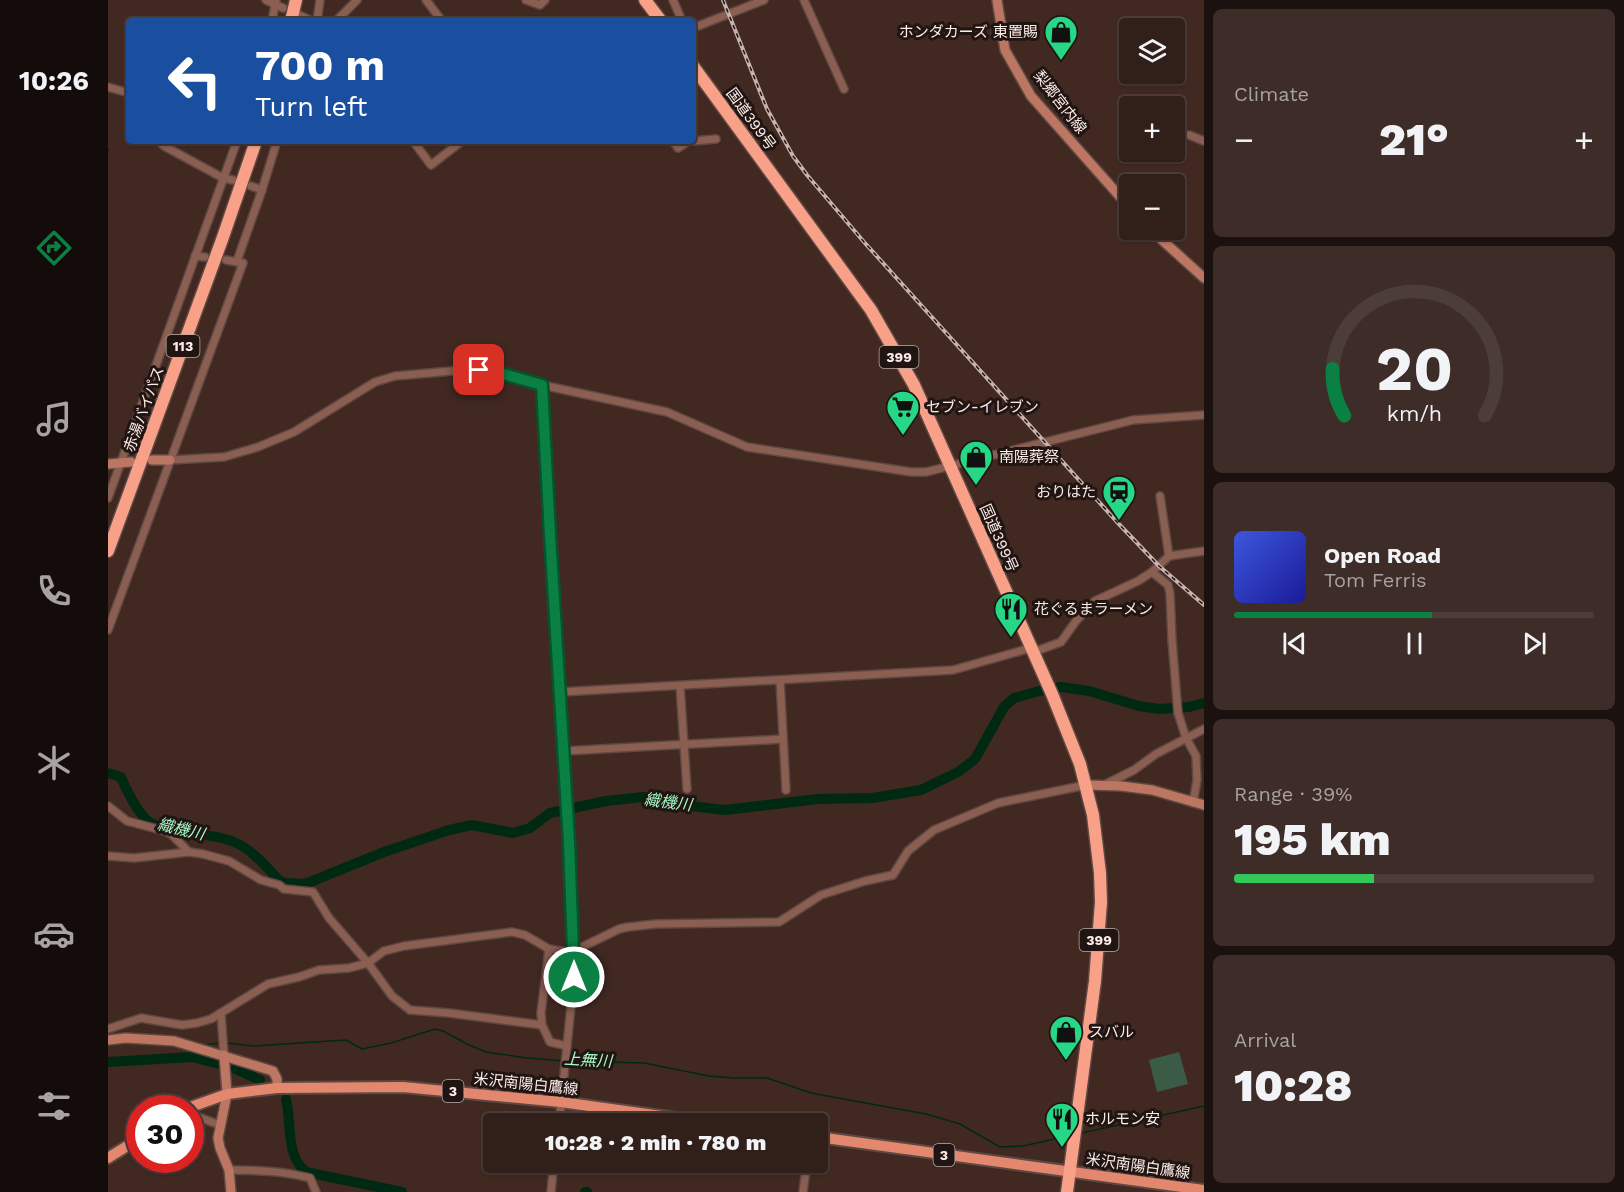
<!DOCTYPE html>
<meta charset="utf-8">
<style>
:root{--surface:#311f1a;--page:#3d2c27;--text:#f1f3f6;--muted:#a8a2a2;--line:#4c3d39;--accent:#0b8043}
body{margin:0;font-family:"Work Sans","Noto Sans JP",sans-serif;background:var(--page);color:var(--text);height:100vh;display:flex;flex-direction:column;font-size:22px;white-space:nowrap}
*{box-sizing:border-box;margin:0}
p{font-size:20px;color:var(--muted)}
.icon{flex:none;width:33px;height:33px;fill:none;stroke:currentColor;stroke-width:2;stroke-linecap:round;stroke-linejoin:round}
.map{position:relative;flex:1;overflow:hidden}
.side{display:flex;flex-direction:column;gap:9px;padding:9px;background:#1b110e;width:420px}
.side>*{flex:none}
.top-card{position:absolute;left:18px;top:18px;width:570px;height:126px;border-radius:6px;box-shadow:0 2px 4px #0004,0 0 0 2px var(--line);background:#1a4fa0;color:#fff;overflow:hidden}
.buttons{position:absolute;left:1011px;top:18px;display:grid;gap:12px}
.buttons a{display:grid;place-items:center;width:66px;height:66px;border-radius:6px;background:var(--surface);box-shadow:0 2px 4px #0004,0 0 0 2px var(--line);font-size:30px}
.speed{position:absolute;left:18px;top:1095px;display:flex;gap:12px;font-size:30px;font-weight:700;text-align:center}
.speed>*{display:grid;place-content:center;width:78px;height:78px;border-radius:50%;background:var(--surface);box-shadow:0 2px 4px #0004,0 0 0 2px var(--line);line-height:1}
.speed .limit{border:9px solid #d22;background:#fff;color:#111}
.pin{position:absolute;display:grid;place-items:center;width:51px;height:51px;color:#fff;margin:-26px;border-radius:12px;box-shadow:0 3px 9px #0006}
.me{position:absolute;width:66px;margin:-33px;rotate:0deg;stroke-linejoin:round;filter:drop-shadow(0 0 4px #0008)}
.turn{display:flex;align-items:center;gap:21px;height:126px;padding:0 30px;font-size:27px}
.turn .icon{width:78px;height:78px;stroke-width:2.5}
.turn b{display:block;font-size:42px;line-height:51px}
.big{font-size:45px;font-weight:800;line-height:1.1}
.side .tile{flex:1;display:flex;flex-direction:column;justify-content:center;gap:9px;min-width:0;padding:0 21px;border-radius:9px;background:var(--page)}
.side .dial{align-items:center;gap:0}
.dial svg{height:156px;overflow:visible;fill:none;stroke:var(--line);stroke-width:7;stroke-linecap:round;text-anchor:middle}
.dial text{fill:var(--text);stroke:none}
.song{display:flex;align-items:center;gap:18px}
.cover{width:72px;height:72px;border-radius:9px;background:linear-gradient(135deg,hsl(230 70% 55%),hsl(240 70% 35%))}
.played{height:6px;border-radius:3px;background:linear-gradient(90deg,var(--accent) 55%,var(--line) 55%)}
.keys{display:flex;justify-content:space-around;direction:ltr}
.heat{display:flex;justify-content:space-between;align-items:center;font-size:33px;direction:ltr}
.charge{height:9px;border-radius:4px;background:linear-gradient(90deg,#34c759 39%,var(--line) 0)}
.trip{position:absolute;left:375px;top:1113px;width:345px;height:60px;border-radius:6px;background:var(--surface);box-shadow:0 2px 4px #0004,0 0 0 2px var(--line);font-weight:800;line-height:60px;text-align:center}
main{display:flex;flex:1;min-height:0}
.menu{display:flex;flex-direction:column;width:108px;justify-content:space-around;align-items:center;background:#140c0a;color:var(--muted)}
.menu .icon{width:42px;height:42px}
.menu .selected{color:var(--accent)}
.menu b{font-size:27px;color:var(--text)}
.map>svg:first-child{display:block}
.green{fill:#3a5b46}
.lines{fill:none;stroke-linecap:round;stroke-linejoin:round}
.stream{stroke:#002913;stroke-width:1.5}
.river{stroke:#002913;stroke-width:10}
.street-casing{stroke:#5f4842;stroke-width:10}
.secondary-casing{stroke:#5f4842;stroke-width:12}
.primary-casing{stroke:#5f4842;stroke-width:14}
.highway-casing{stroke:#5f4842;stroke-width:15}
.street{stroke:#8a5e51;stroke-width:7}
.secondary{stroke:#bc7662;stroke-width:9}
.primary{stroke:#e3886f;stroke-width:10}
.highway{stroke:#f8a088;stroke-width:12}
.rail-casing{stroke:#c6b3ae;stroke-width:4}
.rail{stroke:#201512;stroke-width:1.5;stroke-dasharray:4.5;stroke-linecap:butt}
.route-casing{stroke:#07532c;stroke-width:15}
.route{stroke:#0b8043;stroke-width:10}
.labels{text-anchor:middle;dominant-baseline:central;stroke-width:6;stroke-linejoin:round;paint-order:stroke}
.shield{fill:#201512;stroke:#baaba7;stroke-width:1.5}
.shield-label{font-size:14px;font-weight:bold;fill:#fcebe7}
.poi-label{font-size:15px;fill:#fcebe7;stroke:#201512;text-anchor:start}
.street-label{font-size:15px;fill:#fcebe7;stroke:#201512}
.water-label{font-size:16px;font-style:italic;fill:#a5f9c5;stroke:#201512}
</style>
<main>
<nav class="menu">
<b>10:26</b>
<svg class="icon selected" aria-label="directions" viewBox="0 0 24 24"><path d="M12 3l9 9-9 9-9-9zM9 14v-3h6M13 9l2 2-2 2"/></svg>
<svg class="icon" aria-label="music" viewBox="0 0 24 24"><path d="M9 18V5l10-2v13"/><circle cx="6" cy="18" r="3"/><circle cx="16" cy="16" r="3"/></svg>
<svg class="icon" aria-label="phone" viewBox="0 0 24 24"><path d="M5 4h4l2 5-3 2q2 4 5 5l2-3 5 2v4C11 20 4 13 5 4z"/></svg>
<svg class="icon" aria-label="climate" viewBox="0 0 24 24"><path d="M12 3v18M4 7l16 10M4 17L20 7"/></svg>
<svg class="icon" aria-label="car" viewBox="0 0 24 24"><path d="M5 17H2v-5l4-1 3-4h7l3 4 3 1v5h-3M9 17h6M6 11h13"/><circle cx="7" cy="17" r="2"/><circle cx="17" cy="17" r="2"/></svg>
<svg class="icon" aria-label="filters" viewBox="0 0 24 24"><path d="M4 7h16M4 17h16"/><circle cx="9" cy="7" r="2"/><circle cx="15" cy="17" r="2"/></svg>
</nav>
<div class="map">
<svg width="1096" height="1192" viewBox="0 0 1096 1192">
<rect width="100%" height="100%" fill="#412922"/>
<path class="green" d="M1071,1052l9,32 -31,8 -8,-32z"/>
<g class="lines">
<g class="stream">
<path d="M0,150h1"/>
<path d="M119,1043l26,3 93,-6 16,9 29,-6 44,-14 8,2 26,14 17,7 41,6 37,3"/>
<path d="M98,1046l3,-2 13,-1"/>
<path d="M84,1057l6,-4"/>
<path d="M461,1061l75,2 65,13 25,2h33l44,15 115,21 34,10 40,23 23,-1 45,-10"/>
<path d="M974,1133l122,-27"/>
<path d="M285,1189v3"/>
</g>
<g class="river">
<path d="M0,773l13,4c6,14 15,34 27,44 17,13 63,11 86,21 19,8 31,24 46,39l6,2 19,1 79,-32 65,-22 23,-5 41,8 17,-5 20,-15 56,-12 37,-4 30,7 52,6 93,-11 54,-1 49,-8 37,-18 17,-13 29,-52 10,-9 25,-7 22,-4 28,4 50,15 20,3 30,-2 15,-4"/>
<path d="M0,1062l84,-5 39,10 29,13"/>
<path d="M178,1099c6,24 -1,56 20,73l96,20"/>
<path d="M477,1192h2"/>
</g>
<defs>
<g id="street">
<path d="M158,0l17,8"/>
<path d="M318,0l16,21"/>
<path d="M418,0l14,5 5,-5"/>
<path d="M565,0l9,21"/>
<path d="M696,0l40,89"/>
<path d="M191,15l13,6"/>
<path d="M164,21l4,-21"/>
<path d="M209,21l3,-21"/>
<path d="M228,21l21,-21"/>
<path d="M585,28l71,-28"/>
<path d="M0,87l21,6"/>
<path d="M1081,135l15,6"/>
<path d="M51,141l5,5 59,32 10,2"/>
<path d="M305,141l18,24 31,-24"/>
<path d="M565,141l5,7 11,-7"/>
<path d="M585,141l23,-2"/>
<path d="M143,186l11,4"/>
<path d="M87,256l10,1"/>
<path d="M129,261l25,-71 15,-49"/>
<path d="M434,385l33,568 -1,24 -15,147"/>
<path d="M62,460l54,-3 34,-10 36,-15 81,-50 20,-6 68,-6 36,3 43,12 125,27 80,35 164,25h15l207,-52 71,-5"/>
<path d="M1052,496l9,60"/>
<path d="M0,498l129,-357"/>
<path d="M1044,572l16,13 2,8 2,47 6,73 8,25 10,18 1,24 -4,23"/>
<path d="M0,630l135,-367 -17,-3"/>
<path d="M672,680l6,110"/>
<path d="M572,686l7,103"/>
<path d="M452,692l393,-22 78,-22 8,2 22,-8 15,-21 19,-20 43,-20 14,-9 17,-16 35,-5"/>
<path d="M456,751l219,-12"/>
<path d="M996,785l30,-15 22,-16 48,-25"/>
<path d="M0,806l19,15 38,10 7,4 17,17"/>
<path d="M0,856l26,2 55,-6 14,2 26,7 32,19 18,5 5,4 29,3 16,26 39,45 24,33 18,14 39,3 93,12"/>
<path d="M441,949l-8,64 1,12 8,17 17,4"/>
<path d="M113,1013l3,42"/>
<path d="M0,1029l33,-11 41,7 15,-2 14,-4 57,-35 31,-7 20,-7 30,-2 19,-5 16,-12 20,-5 108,-14 13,3 24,14 26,4 5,-5 39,-19 9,-2 28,-3 123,-2 42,-27 44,-14 28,-6 15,-24 26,-21 64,-27 88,-18"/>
<path d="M82,1114l30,11"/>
<path d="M121,1170c28,0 53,1 81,8l6,14"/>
<path d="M443,1192l3,-30"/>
<path d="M695,1192l4,-30"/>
</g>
<g id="secondary">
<path d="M889,0l8,50 26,46 99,112"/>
<path d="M1043,230l53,48"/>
<path d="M44,460h18"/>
<path d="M0,464l23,-2"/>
<path d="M978,785l35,1 31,4 52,15"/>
<path d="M0,1040l18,-2 48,3 99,30 4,8v9"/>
<path d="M116,1055l3,39 -9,44 2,10 9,22 2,22"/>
</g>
<g id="primary">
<path d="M80,1108l39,-14 50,-6 126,-1 158,15 158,22"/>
<path d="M710,1137l386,53"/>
<path d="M0,1158l32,-20"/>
</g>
<g id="highway">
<path d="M537,0l16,21"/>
<path d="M183,21l5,-21"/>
<path d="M585,66l178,244 43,75 138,309 28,70 13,51 7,58 1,29 -6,79 -28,211"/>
<path d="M0,551l115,-314 33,-96"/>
</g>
</defs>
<use href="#street" class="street-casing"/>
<use href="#secondary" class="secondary-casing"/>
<use href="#primary" class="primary-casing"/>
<use href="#highway" class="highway-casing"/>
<use href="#street" class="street"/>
<use href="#secondary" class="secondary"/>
<use href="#primary" class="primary"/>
<use href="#highway" class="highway"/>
<defs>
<path id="rail" d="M615,0l44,109 26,47 14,19 57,67 253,280 42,44 45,39"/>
</defs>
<use href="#rail" class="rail-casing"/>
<use href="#rail" class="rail"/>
</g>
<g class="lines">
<defs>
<path id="route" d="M371,370l28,5 35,10 8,150 19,307 5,135"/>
</defs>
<use href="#route" class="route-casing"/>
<use href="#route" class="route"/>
</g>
<defs>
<symbol id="shop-pin" viewBox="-11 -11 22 30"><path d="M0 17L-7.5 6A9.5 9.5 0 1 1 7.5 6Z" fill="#26d886" stroke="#201512"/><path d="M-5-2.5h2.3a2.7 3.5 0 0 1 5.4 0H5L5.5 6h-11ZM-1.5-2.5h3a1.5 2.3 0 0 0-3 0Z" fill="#111"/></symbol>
<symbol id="supermarket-pin" viewBox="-11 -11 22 30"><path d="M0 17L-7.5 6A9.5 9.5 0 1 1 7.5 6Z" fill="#26d886" stroke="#201512"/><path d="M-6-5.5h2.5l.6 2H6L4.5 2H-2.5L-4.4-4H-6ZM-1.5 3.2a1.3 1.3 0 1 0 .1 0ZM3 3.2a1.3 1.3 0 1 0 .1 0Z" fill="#111"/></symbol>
<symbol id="station-pin" viewBox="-11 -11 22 30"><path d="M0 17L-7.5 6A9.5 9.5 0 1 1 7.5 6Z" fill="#26d886" stroke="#201512"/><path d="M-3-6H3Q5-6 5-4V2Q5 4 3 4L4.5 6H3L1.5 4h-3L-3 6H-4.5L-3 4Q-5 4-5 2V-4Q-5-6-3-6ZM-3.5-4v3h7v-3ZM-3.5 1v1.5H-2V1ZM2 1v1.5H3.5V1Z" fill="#111"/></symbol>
<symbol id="restaurant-pin" viewBox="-11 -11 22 30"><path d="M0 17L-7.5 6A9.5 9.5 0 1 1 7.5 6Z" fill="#26d886" stroke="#201512"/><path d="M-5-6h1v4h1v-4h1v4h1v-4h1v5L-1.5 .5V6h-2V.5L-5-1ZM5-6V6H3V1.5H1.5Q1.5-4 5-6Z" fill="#111"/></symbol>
</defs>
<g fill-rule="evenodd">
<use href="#shop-pin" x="934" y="13" width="38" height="52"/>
<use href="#supermarket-pin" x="776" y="388" width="38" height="52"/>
<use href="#shop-pin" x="849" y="438" width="38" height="52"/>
<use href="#station-pin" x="992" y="473" width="38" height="52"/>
<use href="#restaurant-pin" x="884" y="590" width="38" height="52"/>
<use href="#shop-pin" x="939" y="1013" width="38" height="52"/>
<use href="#restaurant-pin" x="935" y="1100" width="38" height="52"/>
</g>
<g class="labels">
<g class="shield">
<rect x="58.5" y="335" width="33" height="22" rx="4.5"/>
<rect x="771.5" y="346" width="39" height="22" rx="4.5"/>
<rect x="971.5" y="929" width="39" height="22" rx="4.5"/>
<rect x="334.5" y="1080" width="21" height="22" rx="4.5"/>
<rect x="825.5" y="1144" width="21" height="22" rx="4.5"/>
</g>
<g class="shield-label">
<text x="75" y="346">113</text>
<text x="791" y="357">399</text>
<text x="991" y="940">399</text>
<text x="345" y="1091">3</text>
<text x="836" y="1155">3</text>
</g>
<g class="poi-label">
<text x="930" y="32" text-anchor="end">ホンダカーズ 東置賜</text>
<text x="818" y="407">セブン-イレブン</text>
<text x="891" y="457">南陽葬祭</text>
<text x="988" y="492" text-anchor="end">おりはた</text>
<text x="926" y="609">花ぐるまラーメン</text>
<text x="981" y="1032">スバル</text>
<text x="977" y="1119">ホルモン安</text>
</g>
<g class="street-label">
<text transform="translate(952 102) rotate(52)">梨郷宮内線</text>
<text transform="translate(643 119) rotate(54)">国道399号</text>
<text transform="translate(36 409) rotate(-70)">赤湯バイパス</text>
<text transform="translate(891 538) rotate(66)">国道399号</text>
<text transform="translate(418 1084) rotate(6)">米沢南陽白鷹線</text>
<text transform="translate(1030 1166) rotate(8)">米沢南陽白鷹線</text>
</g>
<g class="water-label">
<text transform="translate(560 802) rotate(7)">織機川</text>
<text transform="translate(73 829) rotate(13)">織機川</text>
<text transform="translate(480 1060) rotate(3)">上無川</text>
</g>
</g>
</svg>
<div class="buttons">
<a><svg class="icon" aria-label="layers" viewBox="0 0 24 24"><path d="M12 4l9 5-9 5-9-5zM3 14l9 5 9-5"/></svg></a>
<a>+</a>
<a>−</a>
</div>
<div class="speed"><div class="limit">30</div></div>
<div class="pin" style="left:371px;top:370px;background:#d93025"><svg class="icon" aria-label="arrive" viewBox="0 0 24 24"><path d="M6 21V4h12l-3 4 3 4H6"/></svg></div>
<svg class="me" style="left:466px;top:977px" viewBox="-20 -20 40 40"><circle r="17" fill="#0b8043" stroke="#fff" stroke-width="3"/><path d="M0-11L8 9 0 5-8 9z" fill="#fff"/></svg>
<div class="trip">10:28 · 2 min · 780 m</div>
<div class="top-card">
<div class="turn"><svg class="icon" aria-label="left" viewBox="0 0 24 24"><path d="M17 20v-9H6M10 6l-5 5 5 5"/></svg><div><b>700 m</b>Turn left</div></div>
</div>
</div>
<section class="side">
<div class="tile"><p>Climate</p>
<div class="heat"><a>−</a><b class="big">21°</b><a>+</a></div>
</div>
<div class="tile dial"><svg viewBox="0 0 100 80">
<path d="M14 69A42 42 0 1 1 86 69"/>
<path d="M14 69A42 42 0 0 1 8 45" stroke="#0b8043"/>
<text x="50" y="56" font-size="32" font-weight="700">20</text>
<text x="50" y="72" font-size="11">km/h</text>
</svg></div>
<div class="tile">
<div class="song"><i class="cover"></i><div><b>Open Road</b><p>Tom Ferris</p></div></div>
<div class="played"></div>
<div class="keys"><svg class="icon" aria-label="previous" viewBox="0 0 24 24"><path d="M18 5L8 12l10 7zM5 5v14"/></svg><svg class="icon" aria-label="pause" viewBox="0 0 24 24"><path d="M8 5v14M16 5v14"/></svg><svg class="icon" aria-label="next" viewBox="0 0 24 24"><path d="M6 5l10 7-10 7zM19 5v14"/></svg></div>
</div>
<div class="tile"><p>Range · 39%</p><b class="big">195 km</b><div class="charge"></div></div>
<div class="tile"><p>Arrival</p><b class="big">10:28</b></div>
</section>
</main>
